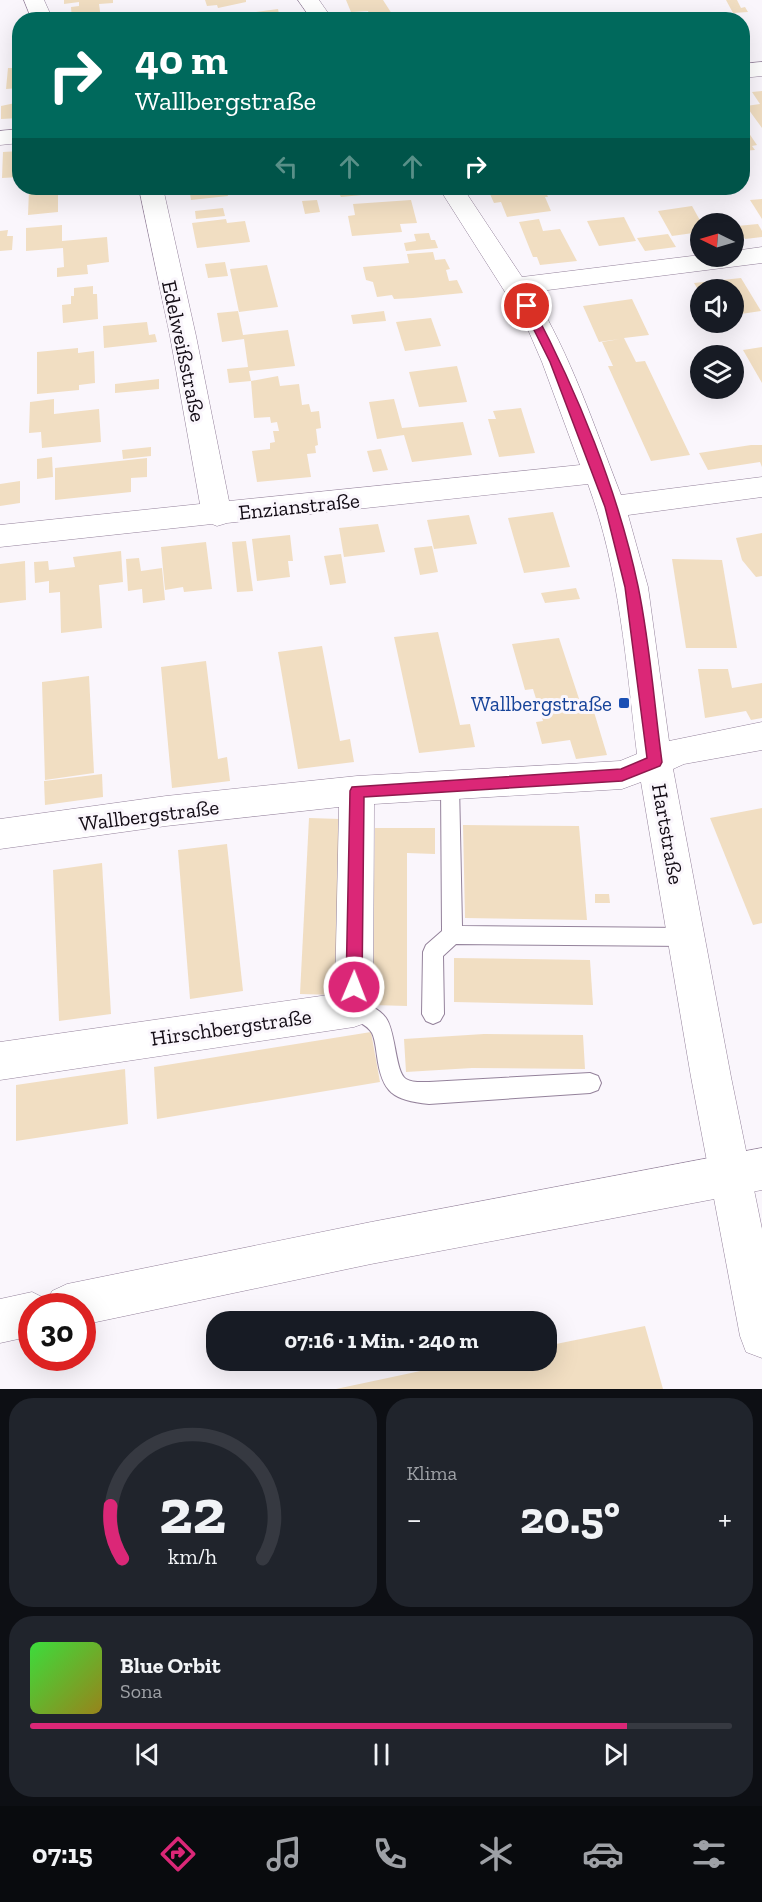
<!DOCTYPE html>
<html lang="de">
<meta charset="utf-8">
<style>
:root{--surface:#171b24;--page:#20242c;--text:#f1f3f6;--muted:#9ea1a6;--line:#363941;--accent:#db2777}
body{margin:0;font-family:"Zilla Slab",serif;background:var(--page);color:var(--text);height:100vh;display:flex;flex-direction:column;font-size:22px;white-space:nowrap}
*{box-sizing:border-box;margin:0}
p{font-size:20px;color:var(--muted)}
.icon{flex:none;width:33px;height:33px;fill:none;stroke:currentColor;stroke-width:2;stroke-linecap:round;stroke-linejoin:round}
.map{position:relative;height:1389px;overflow:hidden}
.details{display:flex;flex-direction:column;gap:9px;padding:9px;background:#0d0f14;flex:1}
.details>*{flex:none}
.guide{position:absolute;left:12px;top:12px;width:738px;height:183px;border-radius:24px;box-shadow:0 6px 24px #0002;background:#00695c;color:#fff;overflow:hidden}
.needle{width:39px;rotate:275deg}
.buttons{position:absolute;left:690px;top:213px;display:grid;gap:12px}
.buttons a{display:grid;place-items:center;width:54px;height:54px;border-radius:50%;background:var(--surface);box-shadow:0 6px 24px #0002;font-size:30px}
.speed{position:absolute;left:18px;top:1293px;display:flex;gap:12px;font-size:30px;font-weight:700;text-align:center}
.speed>*{display:grid;place-content:center;width:78px;height:78px;border-radius:50%;background:var(--surface);box-shadow:0 6px 24px #0002;line-height:1}
.speed .limit{border:9px solid #d22;background:#fff;color:#111}
.pin{position:absolute;display:grid;place-items:center;width:51px;height:51px;color:#fff;margin:-26px;border:3px solid #fff;border-radius:50%;box-shadow:0 2px 6px #0007}
.me{position:absolute;width:66px;margin:-33px;rotate:1deg;stroke-linejoin:round;filter:drop-shadow(0 0 4px #0008)}
.turn{display:flex;align-items:center;gap:21px;height:126px;padding:0 24px;font-size:27px}
.turn .icon{width:78px;height:78px;stroke-width:2.5}
.turn b{display:block;font-size:42px;line-height:51px}
.lanes{display:flex;align-items:center;height:57px;padding:0 24px;background:#0003;justify-content:center;gap:30px;direction:ltr}
.lanes .off{opacity:.35}
.big{font-size:45px;font-weight:700;line-height:1.1}
.details .card{flex:1;display:flex;flex-direction:column;justify-content:center;gap:9px;min-width:0;padding:0 21px;border-radius:24px;background:var(--page)}
.details .dial{align-items:center;gap:0}
.dial svg{height:156px;overflow:visible;fill:none;stroke:var(--line);stroke-width:7;stroke-linecap:round;text-anchor:middle}
.dial text{fill:var(--text);stroke:none}
.song{display:flex;align-items:center;gap:18px}
.cover{width:72px;height:72px;border-radius:9px;background:linear-gradient(135deg,hsl(120 70% 55%),hsl(50 70% 35%))}
.played{height:6px;border-radius:3px;background:linear-gradient(90deg,var(--accent) 85%,var(--line) 85%)}
.keys{display:flex;justify-content:space-around;direction:ltr}
.heat{display:flex;justify-content:space-between;align-items:center;font-size:33px;direction:ltr}
.details .tiles{flex:1;display:grid;gap:9px;grid-template-columns:1fr 1fr}
.card:last-child{grid-column:span 2}
.trip{position:absolute;left:206px;top:1311px;width:351px;height:60px;border-radius:24px;background:var(--surface);box-shadow:0 6px 24px #0002;font-weight:700;line-height:60px;text-align:center}
.menu{display:flex;height:96px;justify-content:space-around;align-items:center;background:#090b0e;color:var(--muted)}
.menu .icon{width:42px;height:42px}
.menu .selected{color:var(--accent)}
.menu b{font-size:27px;color:var(--text)}
.map>svg:first-child{display:block}
.building{fill:#f1dec2}
.lines{fill:none;stroke-linecap:round;stroke-linejoin:round}
.lane-casing{stroke:#94829b;stroke-width:2}
.street-casing{stroke:#94829b;stroke-width:1}
.secondary-casing{stroke:#94829b;stroke-width:1}
.lane{fill:#fff;fill-rule:evenodd}
.street{fill:#fff;fill-rule:evenodd}
.secondary{fill:#fff;fill-rule:evenodd}
.route{fill:#db2777;stroke:#8e194d;stroke-width:1.5}
.transit-dot{fill:#1a4fb4;stroke:#faf6fc;stroke-width:2}
.labels{text-anchor:middle;dominant-baseline:central;stroke-width:6;stroke-linejoin:round;paint-order:stroke}
.street-label{font-size:21px;fill:#130c15;stroke:#faf6fc}
.transit-label{font-size:21px;fill:#164399;stroke:#faf6fc;text-anchor:end}
</style>
<div class="map">
<svg width="762" height="1389" viewBox="0 0 762 1389">
<rect width="100%" height="100%" fill="#faf6fc"/>
<g class="building">
<path d="M64,0h49v3l-14,1 2,15 -29,1 -1,-13 8,-1v-4l-15,2z"/>
<path d="M205,0h41v2l-28,6 -1,-3 -10,1z"/>
<path d="M346,0h37l9,14 -22,3 -2,-6 -17,1z"/>
<path d="M726,0h11l4,8 4,-1 3,5 -15,1z"/>
<path d="M278,9l1,5 -21,3 -2,-5z"/>
<path d="M651,14l4,6h-28l-2,-3z"/>
<path d="M8,68h12v20l-14,1z"/>
<path d="M762,91v37l-16,-22 14,-2 -8,-12z"/>
<path d="M20,102v16l-19,1v-13z"/>
<path d="M742,123l15,22 -5,1 3,4 -13,1z"/>
<path d="M20,151v26l-18,1 1,-26z"/>
<path d="M25,188h33v24l-30,3 1,-25 -5,1z"/>
<path d="M189,188h37l2,8 -37,4z"/>
<path d="M336,188h34l2,6 -31,3z"/>
<path d="M495,188h49l4,9h-3l6,14 -44,6 -6,-15 -7,1 -5,-11 8,-1z"/>
<path d="M762,199v20l-12,-19z"/>
<path d="M317,200l3,12 -15,2 -3,-13z"/>
<path d="M411,200l6,23 -17,1 2,8 -50,4 -4,-20 7,-1 -2,-11z"/>
<path d="M692,206l10,18h-2v8l-28,4 -14,-25z"/>
<path d="M223,208l2,8 -29,3 -1,-8z"/>
<path d="M624,217l12,24 -37,5 -12,-25z"/>
<path d="M226,219l1,4 18,-2 5,21 -53,6 -5,-25z"/>
<path d="M539,219l4,12 17,-2 17,32 -37,4 -3,-8h-4l-14,-35z"/>
<path d="M758,224l4,7v6l-17,2 -8,-13z"/>
<path d="M62,225v16l45,-4 2,25 -22,3 1,9 -31,3v-9l7,-1 -1,-19 -37,3v-23z"/>
<path d="M8,230l-1,6h6l-1,14 -12,1v-20z"/>
<path d="M429,233l2,7h4l3,8 -32,3 -2,-8 12,-2 -2,-7z"/>
<path d="M668,234l8,13 -31,4 -8,-13z"/>
<path d="M433,252l2,8 10,-1 5,10 -4,1 3,11 8,-1 6,13 -50,5 -19,1 -2,-4 -15,2 -4,-15 -7,-2 -3,-13 46,-4 -2,-9z"/>
<path d="M225,262l3,14 -20,2 -3,-14z"/>
<path d="M267,265l11,42 -39,5 -9,-43z"/>
<path d="M741,278l20,33 -27,4v-25h-34v3l-6,-10z"/>
<path d="M93,286v8h4l1,25 -35,4 -1,-18 9,-1v-8h3v-8z"/>
<path d="M632,299l17,36 -25,3 12,24 9,-1 45,94 -39,6 -43,-95h5l-11,-24 18,-3 -21,3 -16,-36z"/>
<path d="M238,311l5,24 45,-5 7,36 -46,5 2,10 -22,2 -2,-14 21,-2 -4,-28 -22,3 -5,-29z"/>
<path d="M384,311l2,10 -33,3 -2,-9z"/>
<path d="M431,318l10,28 -36,5 -9,-29z"/>
<path d="M147,322l2,13 6,-1 2,8 -53,6 -1,-22z"/>
<path d="M762,347v36l-19,-33z"/>
<path d="M78,348v5l16,-2 1,32 -16,2v5l-42,4v-42z"/>
<path d="M457,366l10,36 -48,5 -10,-35z"/>
<path d="M278,376l2,10 19,-2 3,21 7,-1 2,8 8,-1 2,17 -5,1 2,16 -3,1 1,7 -9,1 4,23 -54,5 -5,-31 18,-2v-6l5,-1 -2,-11h6l-2,-9 -6,1 -1,-6 -16,1 -3,-37z"/>
<path d="M159,379v10l-44,4v-9z"/>
<path d="M54,399v15l45,-5 2,33 -59,6 -1,-16 -12,1 1,-31z"/>
<path d="M394,399l8,29 61,-6 9,33 -60,7 -8,-27 -27,4 -8,-37z"/>
<path d="M521,408l14,45 -36,4 -11,-38h8l-3,-8z"/>
<path d="M751,445h11v22l-2,-5 -52,8 -9,-17z"/>
<path d="M151,447v9l-28,3 -1,-9z"/>
<path d="M381,449l7,21 -15,2 -6,-21z"/>
<path d="M52,457l1,20 -16,2v-20z"/>
<path d="M147,458v19l-16,1v14l-76,8v-32z"/>
<path d="M20,481v22l-20,3v-22z"/>
<path d="M553,512l17,55 -46,6 -16,-55z"/>
<path d="M469,515l8,29 -43,5 -7,-29z"/>
<path d="M378,524l7,28 -41,5 -5,-29z"/>
<path d="M762,533v43l-6,1 -14,-17 -6,-22z"/>
<path d="M290,535l3,26h-5l2,16 -33,4 -5,-42z"/>
<path d="M246,541l7,50 -16,1 -5,-50z"/>
<path d="M206,542l6,47 -28,3 -1,-5 -18,3 -4,-43z"/>
<path d="M432,546l6,26 -18,3 -6,-27z"/>
<path d="M121,551l2,31 -24,3 3,43 -41,5 -1,-41 -11,1v-12l-14,2 -1,-21 14,-1 1,9 26,-3 -2,-10z"/>
<path d="M341,554l5,29 -16,2 -6,-29z"/>
<path d="M139,558l2,13 21,-3 3,32 -22,3 -1,-14 -14,2 -2,-32z"/>
<path d="M672,559l50,1 15,88h-51z"/>
<path d="M25,561l1,39 -26,3v-39z"/>
<path d="M576,588l4,11 -35,4 -4,-10z"/>
<path d="M438,632l22,93 10,-1 5,23 -56,6 -25,-116z"/>
<path d="M559,638l25,76 10,-2 13,43 -31,4 -6,-19 -28,4 -6,-22 7,-1 -10,-32 -8,1 -13,-46z"/>
<path d="M322,646l18,95 10,-2 4,23 -56,7 -20,-117z"/>
<path d="M206,661l12,98 9,-2 3,24 -58,7 -11,-121z"/>
<path d="M698,669h30l4,19 30,-5v35l-11,2 -5,-9 -41,7z"/>
<path d="M89,676l5,97 -49,7 -3,-98z"/>
<path d="M102,774l1,23 -58,8 -1,-24z"/>
<path d="M762,808v115l-9,2 -43,-107z"/>
<path d="M309,818l31,1 -5,176 -35,-1z"/>
<path d="M463,825l116,1 8,94 -122,-2z"/>
<path d="M375,828h60v26l-28,-1v153l-35,-1z"/>
<path d="M227,844l16,147 -53,8 -12,-149z"/>
<path d="M102,863l9,151 -52,7 -6,-151z"/>
<path d="M595,894h14l1,9h-15z"/>
<path d="M454,958l136,2 3,45 -139,-3z"/>
<path d="M371,1032l9,50 -223,37 -3,-52z"/>
<path d="M484,1034l99,1 2,34 -113,-1 -66,4 -2,-33z"/>
<path d="M125,1069l3,55 -112,17v-56z"/>
<path d="M645,1326l18,63h-327l136,-29h74v-14z"/>
</g>
<g class="lines">
<defs>
<g id="lane">
<path d="M450,777l7,2 2,6 3,141 224,2 7,3 3,6 -3,6 -7,3 -230,-2 -13,12 1,58 -4,7 -7,3 -7,-3 -4,-7 1,-62 3,-7 16,-14 -1,-146 2,-6z"/>
<path d="M354,999c11,4 25,9 32,19 10,14 9,54 20,61 6,4 16,3 23,3l161,-9 8,3 3,7 -3,7 -8,3 -161,11c-36,-4 -47,-11 -52,-48 -1,-7 -2,-17 -5,-23 -7,-12 -23,-12 -28,-24l3,-7z"/>
</g>
<g id="street">
<path d="M24,0h20l9,20h-21z"/>
<path d="M298,0h21l14,20h-21z"/>
<path d="M762,62v14l-20,2v-14z"/>
<path d="M20,129v14l-20,2v-14z"/>
<path d="M139,188h24l33,148 33,165 351,-36 -38,-103 -16,-37 -87,-137h24l59,89 178,-22 34,1v-5l28,-4v16l-230,29c39,63 62,134 89,203l141,-18v20l-134,18 20,72 21,154 93,-19v28l-78,14 -11,5 58,308 31,152v129l-16,-6 -6,-16 -49,-259 -50,-295 -19,7 -248,15 -1,205 -5,13 -14,5 -354,53v-38l335,-48 4,-187 -173,19 -166,23v-30l166,-23 191,-20 263,-15 17,-7c-11,-91 -17,-183 -49,-270l-361,39 -10,3 -5,-2 -212,23v-22l200,-21 -30,-168z"/>
</g>
<path id="secondary" d="M762,1148v42l-391,74 -289,61v-19h-50v30l-32,7v-44l32,-7 16,8 4,-9 15,-7 304,-62z"/>
</defs>
<use href="#lane" class="lane-casing"/>
<use href="#street" class="street-casing"/>
<use href="#secondary" class="secondary-casing"/>
<use href="#lane" class="lane"/>
<use href="#street" class="street"/>
<use href="#secondary" class="secondary"/>
</g>
<path class="route" d="M527,302l5,4c45,85 86,185 106,280 12,57 16,117 24,176l-2,4 -38,15 -258,16 -2,190 -2,5 -6,3 -5,-3 -3,-5 4,-196 2,-4 269,-18 26,-11 -22,-171 -20,-80 -55,-145 -28,-56z"/>
<rect class="transit-dot" x="618" y="697" width="12" height="12" rx="3"/>
<g class="labels">
<g class="street-label">
<text transform="translate(184 351) rotate(78)">Edelweißstraße</text>
<text transform="translate(299 506) rotate(-6)">Enzianstraße</text>
<text transform="translate(149 815) rotate(-7)">Wallbergstraße</text>
<text transform="translate(668 834) rotate(80)">Hartstraße</text>
<text transform="translate(231 1027) rotate(-8)">Hirschbergstraße</text>
</g>
<g class="transit-label">
<text x="612" y="703">Wallbergstraße</text>
</g>
</g>
</svg>
<div class="buttons">
<a><svg class="needle" viewBox="-14 -14 28 28"><path d="M0-13l5 13h-10z" fill="#e53935"/><path d="M0 13l5-13h-10z" fill="#9ea1a6"/></svg></a>
<a><svg class="icon" aria-label="sound" viewBox="0 0 24 24"><path d="M4 9h4l5-4v14l-5-4H4zM17 9q2 3 0 6"/></svg></a>
<a><svg class="icon" aria-label="layers" viewBox="0 0 24 24"><path d="M12 4l9 5-9 5-9-5zM3 14l9 5 9-5"/></svg></a>
</div>
<div class="speed"><div class="limit">30</div></div>
<div class="pin" style="left:527px;top:306px;background:#d93025"><svg class="icon" aria-label="arrive" viewBox="0 0 24 24"><path d="M6 21V4h12l-3 4 3 4H6"/></svg></div>
<svg class="me" style="left:354px;top:987px" viewBox="-20 -20 40 40"><circle r="17" fill="#db2777" stroke="#fff" stroke-width="3"/><path d="M0-11L8 9 0 5-8 9z" fill="#fff"/></svg>
<div class="trip">07:16 · 1 Min. · 240 m</div>
<div class="guide">
<div class="turn"><svg class="icon" aria-label="right" viewBox="0 0 24 24"><path d="M7 20v-9h11M14 6l5 5-5 5"/></svg><div><b>40 m</b>Wallbergstraße</div></div>
<div class="lanes"><svg class="icon off" aria-label="left" viewBox="0 0 24 24"><path d="M17 20v-9H6M10 6l-5 5 5 5"/></svg><svg class="icon off" aria-label="ahead" viewBox="0 0 24 24"><path d="M12 20V5M6 11l6-6 6 6"/></svg><svg class="icon off" aria-label="ahead" viewBox="0 0 24 24"><path d="M12 20V5M6 11l6-6 6 6"/></svg><svg class="icon" aria-label="right" viewBox="0 0 24 24"><path d="M7 20v-9h11M14 6l5 5-5 5"/></svg></div>
</div>
</div>
<section class="details">
<div class="tiles">
<div class="card dial"><svg viewBox="0 0 100 80">
<path d="M14 69A42 42 0 1 1 86 69"/>
<path d="M14 69A42 42 0 0 1 8 42" stroke="#db2777"/>
<text x="50" y="56" font-size="32" font-weight="700">22</text>
<text x="50" y="72" font-size="11">km/h</text>
</svg></div>
<div class="card"><p>Klima</p>
<div class="heat"><a>−</a><b class="big">20.5°</b><a>+</a></div>
</div>
<div class="card">
<div class="song"><i class="cover"></i><div><b>Blue Orbit</b><p>Sona</p></div></div>
<div class="played"></div>
<div class="keys"><svg class="icon" aria-label="previous" viewBox="0 0 24 24"><path d="M18 5L8 12l10 7zM5 5v14"/></svg><svg class="icon" aria-label="pause" viewBox="0 0 24 24"><path d="M8 5v14M16 5v14"/></svg><svg class="icon" aria-label="next" viewBox="0 0 24 24"><path d="M6 5l10 7-10 7zM19 5v14"/></svg></div>
</div>
</div>
</section>
<nav class="menu">
<b>07:15</b>
<svg class="icon selected" aria-label="directions" viewBox="0 0 24 24"><path d="M12 3l9 9-9 9-9-9zM9 14v-3h6M13 9l2 2-2 2"/></svg>
<svg class="icon" aria-label="music" viewBox="0 0 24 24"><path d="M9 18V5l10-2v13"/><circle cx="6" cy="18" r="3"/><circle cx="16" cy="16" r="3"/></svg>
<svg class="icon" aria-label="phone" viewBox="0 0 24 24"><path d="M5 4h4l2 5-3 2q2 4 5 5l2-3 5 2v4C11 20 4 13 5 4z"/></svg>
<svg class="icon" aria-label="climate" viewBox="0 0 24 24"><path d="M12 3v18M4 7l16 10M4 17L20 7"/></svg>
<svg class="icon" aria-label="car" viewBox="0 0 24 24"><path d="M5 17H2v-5l4-1 3-4h7l3 4 3 1v5h-3M9 17h6M6 11h13"/><circle cx="7" cy="17" r="2"/><circle cx="17" cy="17" r="2"/></svg>
<svg class="icon" aria-label="filters" viewBox="0 0 24 24"><path d="M4 7h16M4 17h16"/><circle cx="9" cy="7" r="2"/><circle cx="15" cy="17" r="2"/></svg>
</nav>
